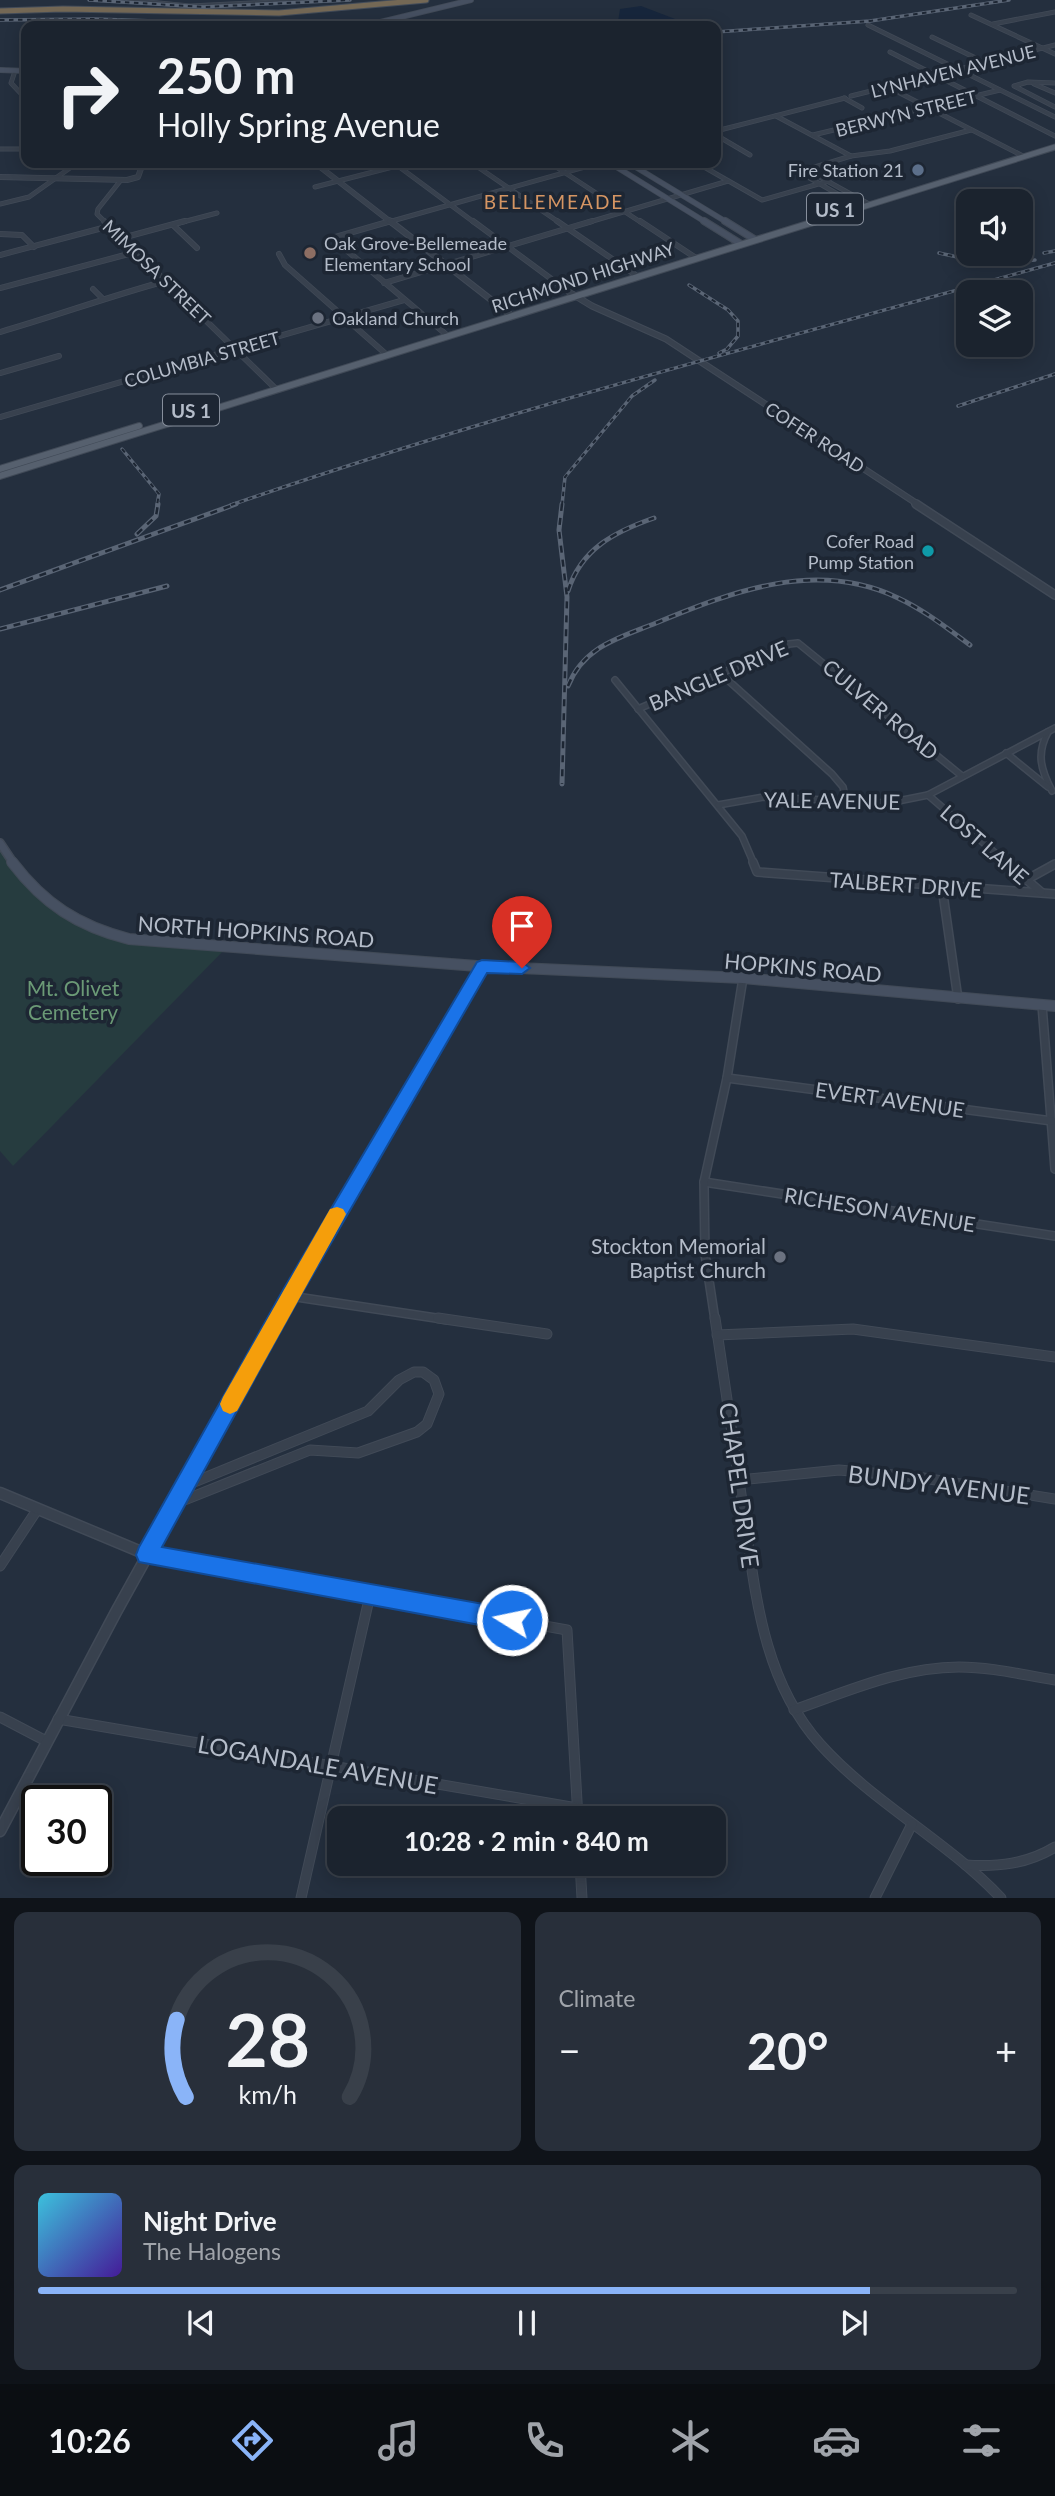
<!DOCTYPE html>
<meta charset="utf-8">
<style>
:root{--surface:#1b232e;--page:#282f3a;--text:#f1f3f6;--muted:#a0a4aa;--line:#39404a;--accent:#8ab4f8}
body{margin:0;font-family:Lato,sans-serif;background:var(--page);color:var(--text);height:100vh;display:flex;flex-direction:column;font-size:26px;white-space:nowrap}
*{box-sizing:border-box;margin:0}
p{font-size:23px;color:var(--muted)}
.icon{flex:none;width:38px;height:38px;fill:none;stroke:currentColor;stroke-width:2;stroke-linecap:round;stroke-linejoin:round}
.map{position:relative;height:1898px;overflow:hidden}
.side{display:flex;flex-direction:column;gap:14px;padding:14px;background:#0f1319;flex:1}
.side>*{flex:none}
.banner{position:absolute;left:21px;top:21px;width:700px;height:147px;border-radius:14px;box-shadow:0 4px 18px #0003,0 0 0 2px var(--line);background:#1b232e;color:var(--text);overflow:hidden}
.controls{position:absolute;left:956px;top:189px;display:grid;gap:14px}
.controls a{display:grid;place-items:center;width:77px;height:77px;border-radius:14px;background:var(--surface);box-shadow:0 4px 18px #0003,0 0 0 2px var(--line);font-size:35px}
.speed{position:absolute;left:21px;top:1785px;display:flex;gap:14px;font-size:35px;font-weight:700;text-align:center}
.speed>*{display:grid;place-content:center;width:91px;height:91px;border-radius:50%;background:var(--surface);box-shadow:0 4px 18px #0003,0 0 0 2px var(--line);line-height:1}
.speed .limit{border:4px solid #111;border-radius:10px;background:#fff;color:#111}
.pin{position:absolute;display:grid;place-items:center;width:60px;height:60px;color:#fff;margin:-72px -30px;border-radius:50% 50% 50% 0;rotate:-45deg;box-shadow:0 0 7px #0007}
.pin .icon{rotate:45deg}
.me{position:absolute;width:77px;margin:-38px;rotate:280deg;stroke-linejoin:round;filter:drop-shadow(0 0 5px #0008)}
.turn{display:flex;align-items:center;gap:24px;height:147px;padding:0 21px;font-size:32px}
.turn .icon{width:91px;height:91px;stroke-width:2.5}
.turn b{display:block;font-size:49px;line-height:60px}
.big{font-size:52px;font-weight:700;line-height:1.1}
.side .card{flex:1;display:flex;flex-direction:column;justify-content:center;gap:10px;min-width:0;padding:0 24px;border-radius:14px;background:var(--page)}
.side .dial{align-items:center;gap:0}
.dial svg{height:182px;overflow:visible;fill:none;stroke:var(--line);stroke-width:7;stroke-linecap:round;text-anchor:middle}
.dial text{fill:var(--text);stroke:none}
.song{display:flex;align-items:center;gap:21px}
.cover{width:84px;height:84px;border-radius:10px;background:linear-gradient(135deg,hsl(190 70% 55%),hsl(260 70% 35%))}
.played{height:7px;border-radius:4px;background:linear-gradient(90deg,var(--accent) 85%,var(--line) 85%)}
.keys{display:flex;justify-content:space-around;direction:ltr}
.heat{display:flex;justify-content:space-between;align-items:center;font-size:38px;direction:ltr}
.side .tiles{flex:1;display:grid;gap:14px;grid-template-columns:1fr 1fr}
.card:last-child{grid-column:span 2}
.trip{position:absolute;left:327px;top:1806px;width:399px;height:70px;border-radius:14px;background:var(--surface);box-shadow:0 4px 18px #0003,0 0 0 2px var(--line);font-weight:700;line-height:70px;text-align:center}
.tab-bar{display:flex;height:112px;justify-content:space-around;align-items:center;background:#0b0e12;color:var(--muted)}
.tab-bar .icon{width:49px;height:49px}
.tab-bar .selected{color:var(--accent)}
.tab-bar b{font-size:32px;color:var(--text)}
.map>svg:first-child{display:block}
.green{fill:#263c3f}
.water{fill:#17263c}
.lines{fill:none;stroke-linecap:round;stroke-linejoin:round}
.minor-far4-casing{stroke:#414a57;stroke-width:5}
.minor-far3-casing{stroke:#414a57;stroke-width:6}
.minor-far2-casing{stroke:#414a57;stroke-width:8}
.minor-far1-casing{stroke:#414a57;stroke-width:10}
.minor-casing{stroke:#414a57;stroke-width:11}
.tertiary-far4-casing{stroke:#414a57;stroke-width:6}
.tertiary-far3-casing{stroke:#414a57;stroke-width:7}
.tertiary-far2-casing{stroke:#414a57;stroke-width:10}
.tertiary-far1-casing{stroke:#414a57;stroke-width:11}
.tertiary-casing{stroke:#414a57;stroke-width:13}
.secondary-far3-casing{stroke:#414a57;stroke-width:6}
.secondary-far2-casing{stroke:#414a57;stroke-width:8}
.secondary-far1-casing{stroke:#414a57;stroke-width:10}
.secondary-casing{stroke:#414a57;stroke-width:12}
.primary-far1-casing{stroke:#414a57;stroke-width:7}
.primary-casing{stroke:#414a57;stroke-width:8}
.motorway-casing{stroke:#434c59;stroke-width:7}
.minor-far4{stroke:#38414e;stroke-width:3.5}
.minor-far3{stroke:#38414e;stroke-width:4.5}
.minor-far2{stroke:#38414e;stroke-width:5}
.minor-far1{stroke:#38414e;stroke-width:7}
.minor{stroke:#38414e;stroke-width:9}
.tertiary-far4{stroke:#38414e;stroke-width:4.5}
.tertiary-far3{stroke:#38414e;stroke-width:5}
.tertiary-far2{stroke:#38414e;stroke-width:7}
.tertiary-far1{stroke:#38414e;stroke-width:9}
.tertiary{stroke:#38414e;stroke-width:10}
.secondary-far3{stroke:#465061;stroke-width:4.5}
.secondary-far2{stroke:#465061;stroke-width:6}
.secondary-far1{stroke:#465061;stroke-width:7}
.secondary{stroke:#465061;stroke-width:10}
.primary-far1{stroke:#56606e;stroke-width:5}
.primary{stroke:#56606e;stroke-width:6}
.motorway{stroke:#746855;stroke-width:5}
.rail-far1-casing{stroke:#5a6575;stroke-width:3.5}
.rail-casing{stroke:#5a6575;stroke-width:5}
.rail-far1{stroke:#1d2633;stroke-width:2;stroke-dasharray:4.5;stroke-linecap:butt}
.rail{stroke:#1d2633;stroke-width:2.5;stroke-dasharray:7;stroke-linecap:butt}
.route{fill:#1a73e8;stroke:#114b97;stroke-width:2}
.slow{fill:#f59e0b}
.service-dot{fill:#5c6f8a;stroke:#1d2633;stroke-width:2.5}
.education-dot{fill:#8d6e63;stroke:#1d2633;stroke-width:2.5}
.worship-dot{fill:#6b7280;stroke:#1d2633;stroke-width:2.5}
.culture-dot{fill:#0f9aa8;stroke:#1d2633;stroke-width:2.5}
.labels{text-anchor:middle;dominant-baseline:central;stroke-width:7;stroke-linejoin:round;paint-order:stroke}
.far-street-label{font-size:18px;fill:#b4bcc9;stroke:#1d2633}
.far-poi-label{font-size:18px;fill:#b4bcc9;stroke:#1d2633;text-anchor:end}
.far-neighbourhood-label{font-size:19px;letter-spacing:2px;fill:#d59563;stroke:#1d2633}
.shield{fill:#1d2633;stroke:#878f9c;stroke-width:2}
.shield-label{font-size:19px;font-weight:bold;fill:#b4bcc9}
.street-label{font-size:21px;fill:#b4bcc9;stroke:#1d2633}
.park-label{font-size:21px;fill:#6b9a76;stroke:#1d2633}
.poi-label{font-size:21px;fill:#b4bcc9;stroke:#1d2633;text-anchor:end}
.near-street-label{font-size:24px;fill:#b4bcc9;stroke:#1d2633}
</style>
<div class="map">
<svg width="1055" height="1898" viewBox="0 0 1055 1898">
<rect width="100%" height="100%" fill="#242f3e"/>
<path class="green" d="M0,844l29,40 70,47 128,16 -214,219 -13,-15z"/>
<path class="water" d="M641,6l42,16 -50,4 -15,-4 2,-13z"/>
<g class="lines">
<defs>
<g id="minor-far4">
<path d="M128,0l62,6 126,-6"/>
<path d="M971,15l84,39"/>
<path d="M993,24l62,-12"/>
<path d="M868,25l187,92"/>
<path d="M932,37l52,25"/>
<path d="M890,52l165,84"/>
<path d="M14,74l-3,9 15,16"/>
<path d="M1055,83l-27,-1 -14,4 41,21"/>
<path d="M1034,84l21,9"/>
<path d="M888,87l135,69"/>
<path d="M851,96l204,-51"/>
<path d="M844,98l18,10"/>
<path d="M776,116l75,40"/>
<path d="M716,131l129,-33"/>
<path d="M716,135l34,20"/>
<path d="M813,135l187,-45"/>
<path d="M0,149h26"/>
<path d="M394,163l81,60"/>
<path d="M472,163l88,60"/>
<path d="M550,163l92,60"/>
<path d="M697,163l65,37 67,-19"/>
<path d="M805,170l46,-14 39,-5 81,-21"/>
<path d="M805,170l-4,3 59,34"/>
<path d="M807,170l62,34"/>
<path d="M315,187l93,-24"/>
<path d="M0,204l29,-7 48,-34"/>
<path d="M106,223l-9,-9 1,-5 23,-29"/>
<path d="M179,223l38,-10"/>
<path d="M385,223l214,-60"/>
<path d="M586,223l142,-42"/>
</g>
<g id="minor-far3">
<path d="M104,221l173,169"/>
<path d="M391,221l-59,17 116,98"/>
<path d="M473,221l96,71"/>
<path d="M557,221l80,55"/>
<path d="M640,221l56,37"/>
<path d="M173,225l24,23"/>
<path d="M0,234l22,1 12,12"/>
<path d="M122,238l63,-17"/>
<path d="M279,254l6,11 102,90"/>
<path d="M0,255l110,-29"/>
<path d="M384,283l208,-62"/>
<path d="M0,288l136,-36"/>
<path d="M93,289l9,9"/>
<path d="M0,332c56,-16 110,-36 166,-51"/>
<path d="M0,373l59,-17"/>
<path d="M0,417l404,-117"/>
</g>
<g id="minor-far2">
<path d="M720,673l112,101 11,13 3,14"/>
<path d="M615,680l127,156 12,28"/>
<path d="M638,709l151,-65 9,-1 164,133"/>
<path d="M1048,732c-12,22 -7,38 4,59"/>
<path d="M1006,753l42,34"/>
<path d="M928,795l80,69"/>
<path d="M718,805l46,-8 124,6 40,-8 127,-67"/>
</g>
<g id="minor-far1">
<path d="M753,862l4,10 298,22"/>
<path d="M1006,862l35,30"/>
<path d="M1026,880l29,-16"/>
<path d="M942,887l16,112"/>
<path d="M1042,1005l13,164"/>
<path d="M727,1078l325,43"/>
<path d="M704,1182l351,54"/>
<path d="M290,1296l159,24"/>
<path d="M715,1320l-10,-66 -1,-72 23,-104 16,-100"/>
</g>
<g id="minor">
<path d="M438,1318l109,16"/>
<path d="M715,1318c9,61 18,122 27,183 13,85 18,176 78,243 53,59 126,96 181,154"/>
<path d="M717,1335l136,-6 202,28"/>
<path d="M739,1480l100,-10 78,7 138,22"/>
<path d="M177,1503l133,-53 48,3 59,-21 10,-8 12,-30 -5,-14 -11,-8h-9l-15,8 -31,31 -181,74"/>
<path d="M148,1555l419,75 11,188"/>
<path d="M0,1566l37,-56"/>
<path d="M794,1710c54,-19 108,-43 165,-43 33,0 64,8 96,13"/>
<path d="M0,1717l46,24"/>
<path d="M58,1719l519,89"/>
<path d="M580,1864l2,34"/>
<path d="M966,1865c32,2 61,-1 89,-18"/>
<path d="M301,1898l69,-303"/>
<path d="M875,1898l37,-74"/>
</g>
<g id="tertiary-far4">
<path d="M315,163l77,60"/>
<path d="M0,177l127,3 11,-3 5,-14"/>
</g>
<g id="tertiary-far3">
<path d="M390,221l122,95"/>
<path d="M569,292l23,14 74,33 253,166"/>
</g>
<path id="tertiary-far2" d="M916,504l139,91"/>
<path id="tertiary-far1" d="M278,1320l205,-354"/>
<g id="tertiary">
<path d="M0,1493l146,61"/>
<path d="M0,1831l116,-219 163,-294"/>
</g>
<g id="secondary-far3">
<path d="M364,26l107,-26"/>
<path d="M0,70l26,1"/>
<path d="M610,163l97,60"/>
<path d="M629,163l99,60"/>
</g>
<g id="secondary-far2">
<path d="M704,221l37,23"/>
<path d="M725,221l29,18"/>
</g>
<path id="secondary-far1" d="M0,843l14,21"/>
<path id="secondary" d="M12,862c32,42 66,64 117,77l348,27 266,12 312,28"/>
<path id="primary-far1" d="M811,223l244,-76"/>
<g id="primary">
<path d="M0,469l139,-43"/>
<path d="M0,476l817,-255"/>
</g>
<path id="motorway" d="M0,11l63,-2 216,4 147,-13"/>
</defs>
<use href="#minor-far4" class="minor-far4-casing"/>
<use href="#minor-far3" class="minor-far3-casing"/>
<use href="#minor-far2" class="minor-far2-casing"/>
<use href="#minor-far1" class="minor-far1-casing"/>
<use href="#minor" class="minor-casing"/>
<use href="#tertiary-far4" class="tertiary-far4-casing"/>
<use href="#tertiary-far3" class="tertiary-far3-casing"/>
<use href="#tertiary-far2" class="tertiary-far2-casing"/>
<use href="#tertiary-far1" class="tertiary-far1-casing"/>
<use href="#tertiary" class="tertiary-casing"/>
<use href="#secondary-far3" class="secondary-far3-casing"/>
<use href="#secondary-far2" class="secondary-far2-casing"/>
<use href="#secondary-far1" class="secondary-far1-casing"/>
<use href="#secondary" class="secondary-casing"/>
<use href="#primary-far1" class="primary-far1-casing"/>
<use href="#primary" class="primary-casing"/>
<use href="#motorway" class="motorway-casing"/>
<use href="#minor-far4" class="minor-far4"/>
<use href="#minor-far3" class="minor-far3"/>
<use href="#minor-far2" class="minor-far2"/>
<use href="#minor-far1" class="minor-far1"/>
<use href="#minor" class="minor"/>
<use href="#tertiary-far4" class="tertiary-far4"/>
<use href="#tertiary-far3" class="tertiary-far3"/>
<use href="#tertiary-far2" class="tertiary-far2"/>
<use href="#tertiary-far1" class="tertiary-far1"/>
<use href="#tertiary" class="tertiary"/>
<use href="#secondary-far3" class="secondary-far3"/>
<use href="#secondary-far2" class="secondary-far2"/>
<use href="#secondary-far1" class="secondary-far1"/>
<use href="#secondary" class="secondary"/>
<use href="#primary-far1" class="primary-far1"/>
<use href="#primary" class="primary"/>
<use href="#motorway" class="motorway"/>
<defs>
<g id="rail-far1">
<path d="M89,0l115,7 146,-7"/>
<path d="M0,20l94,-1 217,7"/>
<path d="M304,25l31,1"/>
<path d="M716,32l154,-11 139,-21"/>
<path d="M939,253l51,11 45,-4"/>
<path d="M1044,253l11,-2"/>
<path d="M689,285l39,25 10,11v15l-11,13 -8,4"/>
<path d="M958,406l97,-32"/>
<path d="M122,449l37,45 -2,11"/>
<path d="M231,505c270,-94 548,-165 824,-242"/>
<path d="M562,505l3,-28 67,-81 23,-16"/>
</g>
<g id="rail">
<path d="M562,504l-3,26 8,67 -5,187"/>
<path d="M137,534l19,-18 2,-12"/>
<path d="M0,590l236,-86"/>
<path d="M568,591c13,-42 46,-59 86,-73"/>
<path d="M0,629l167,-43"/>
<path d="M568,686c16,-40 51,-48 88,-63 77,-32 161,-64 242,-25 26,12 49,30 72,47"/>
</g>
</defs>
<use href="#rail-far1" class="rail-far1-casing"/>
<use href="#rail" class="rail-casing"/>
<use href="#rail-far1" class="rail-far1"/>
<use href="#rail" class="rail"/>
</g>
<path class="route" d="M482,960l40,2 8,6 -8,6 -35,-1 -190,329 -135,245 350,62 7,3 4,8 -4,7 -7,4 -373,-69 -3,-7 3,-8 144,-257 194,-328z"/>
<path class="slow" d="M337,1207l6,2 3,5 -3,6 -106,191 -7,3 -7,-3 -3,-7 3,-7 107,-188z"/>
<circle class="service-dot" cx="918" cy="170" r="7"/>
<circle class="education-dot" cx="310" cy="253" r="7"/>
<g class="worship-dot">
<circle cx="318" cy="318" r="7"/>
<circle cx="780" cy="1257" r="7"/>
</g>
<circle class="culture-dot" cx="928" cy="551" r="7"/>
<g class="labels">
<g class="far-street-label">
<text transform="translate(953 71) rotate(-14)">LYNHAVEN AVENUE</text>
<text transform="translate(906 113) rotate(-14)">BERWYN STREET</text>
<text transform="translate(157 272) rotate(44)">MIMOSA STREET</text>
<text transform="translate(583 277) rotate(-18)">RICHMOND HIGHWAY</text>
<text transform="translate(202 359) rotate(-16)">COLUMBIA STREET</text>
<text transform="translate(815 437) rotate(33)">COFER ROAD</text>
</g>
<g class="far-poi-label">
<text x="904" y="170">Fire Station 21</text>
<text x="324" y="243" text-anchor="start">Oak Grove-Bellemeade<tspan x="324" dy="21">Elementary School</tspan></text>
<text x="332" y="318" text-anchor="start">Oakland Church</text>
<text x="914" y="541">Cofer Road<tspan x="914" dy="21">Pump Station</tspan></text>
</g>
<g class="far-neighbourhood-label">
<text x="554" y="201">BELLEMEADE</text>
</g>
<g class="shield">
<rect x="807" y="193.5" width="56" height="31" rx="5"/>
<rect x="163" y="394.5" width="56" height="31" rx="5"/>
</g>
<g class="shield-label">
<text x="835" y="209">US 1</text>
<text x="191" y="410">US 1</text>
</g>
<g class="street-label">
<text transform="translate(718 675) rotate(-23)">BANGLE DRIVE</text>
<text transform="translate(881 709) rotate(40)">CULVER ROAD</text>
<text transform="translate(832 800) rotate(1)">YALE AVENUE</text>
<text transform="translate(985 844) rotate(41)">LOST LANE</text>
<text transform="translate(906 884) rotate(4)">TALBERT DRIVE</text>
<text transform="translate(256 931) rotate(4)">NORTH HOPKINS ROAD</text>
<text transform="translate(803 967) rotate(5)">HOPKINS ROAD</text>
<text transform="translate(890 1099) rotate(8)">EVERT AVENUE</text>
<text transform="translate(880 1209) rotate(9)">RICHESON AVENUE</text>
</g>
<g class="park-label">
<text x="73" y="987">Mt. Olivet<tspan x="73" dy="24">Cemetery</tspan></text>
</g>
<g class="poi-label">
<text x="766" y="1245">Stockton Memorial<tspan x="766" dy="24">Baptist Church</tspan></text>
</g>
<g class="near-street-label">
<text transform="translate(939 1484) rotate(7)">BUNDY AVENUE</text>
<text transform="translate(740 1485) rotate(82)">CHAPEL DRIVE</text>
<text transform="translate(318 1764) rotate(10)">LOGANDALE AVENUE</text>
</g>
</g>
</svg>
<div class="controls">
<a><svg class="icon" aria-label="sound" viewBox="0 0 24 24"><path d="M4 9h4l5-4v14l-5-4H4zM17 9q2 3 0 6"/></svg></a>
<a><svg class="icon" aria-label="layers" viewBox="0 0 24 24"><path d="M12 4l9 5-9 5-9-5zM3 14l9 5 9-5"/></svg></a>
</div>
<div class="speed"><div class="limit">30</div></div>
<div class="pin" style="left:522px;top:968px;background:#d93025"><svg class="icon" aria-label="arrive" viewBox="0 0 24 24"><path d="M6 21V4h12l-3 4 3 4H6"/></svg></div>
<svg class="me" style="left:512px;top:1620px" viewBox="-20 -20 40 40"><circle r="17" fill="#1a73e8" stroke="#fff" stroke-width="3"/><path d="M0-11L8 9 0 5-8 9z" fill="#fff"/></svg>
<div class="trip">10:28 · 2 min · 840 m</div>
<div class="banner">
<div class="turn"><svg class="icon" aria-label="right" viewBox="0 0 24 24"><path d="M7 20v-9h11M14 6l5 5-5 5"/></svg><div><b>250 m</b>Holly Spring Avenue</div></div>
</div>
</div>
<section class="side">
<div class="tiles">
<div class="card dial"><svg viewBox="0 0 100 80">
<path d="M14 69A42 42 0 1 1 86 69"/>
<path d="M14 69A42 42 0 0 1 10 35" stroke="#8ab4f8"/>
<text x="50" y="56" font-size="32" font-weight="700">28</text>
<text x="50" y="72" font-size="11">km/h</text>
</svg></div>
<div class="card"><p>Climate</p>
<div class="heat"><a>−</a><b class="big">20°</b><a>+</a></div>
</div>
<div class="card">
<div class="song"><i class="cover"></i><div><b>Night Drive</b><p>The Halogens</p></div></div>
<div class="played"></div>
<div class="keys"><svg class="icon" aria-label="previous" viewBox="0 0 24 24"><path d="M18 5L8 12l10 7zM5 5v14"/></svg><svg class="icon" aria-label="pause" viewBox="0 0 24 24"><path d="M8 5v14M16 5v14"/></svg><svg class="icon" aria-label="next" viewBox="0 0 24 24"><path d="M6 5l10 7-10 7zM19 5v14"/></svg></div>
</div>
</div>
</section>
<nav class="tab-bar">
<b>10:26</b>
<svg class="icon selected" aria-label="directions" viewBox="0 0 24 24"><path d="M12 3l9 9-9 9-9-9zM9 14v-3h6M13 9l2 2-2 2"/></svg>
<svg class="icon" aria-label="music" viewBox="0 0 24 24"><path d="M9 18V5l10-2v13"/><circle cx="6" cy="18" r="3"/><circle cx="16" cy="16" r="3"/></svg>
<svg class="icon" aria-label="phone" viewBox="0 0 24 24"><path d="M5 4h4l2 5-3 2q2 4 5 5l2-3 5 2v4C11 20 4 13 5 4z"/></svg>
<svg class="icon" aria-label="climate" viewBox="0 0 24 24"><path d="M12 3v18M4 7l16 10M4 17L20 7"/></svg>
<svg class="icon" aria-label="car" viewBox="0 0 24 24"><path d="M5 17H2v-5l4-1 3-4h7l3 4 3 1v5h-3M9 17h6M6 11h13"/><circle cx="7" cy="17" r="2"/><circle cx="17" cy="17" r="2"/></svg>
<svg class="icon" aria-label="filters" viewBox="0 0 24 24"><path d="M4 7h16M4 17h16"/><circle cx="9" cy="7" r="2"/><circle cx="15" cy="17" r="2"/></svg>
</nav>
